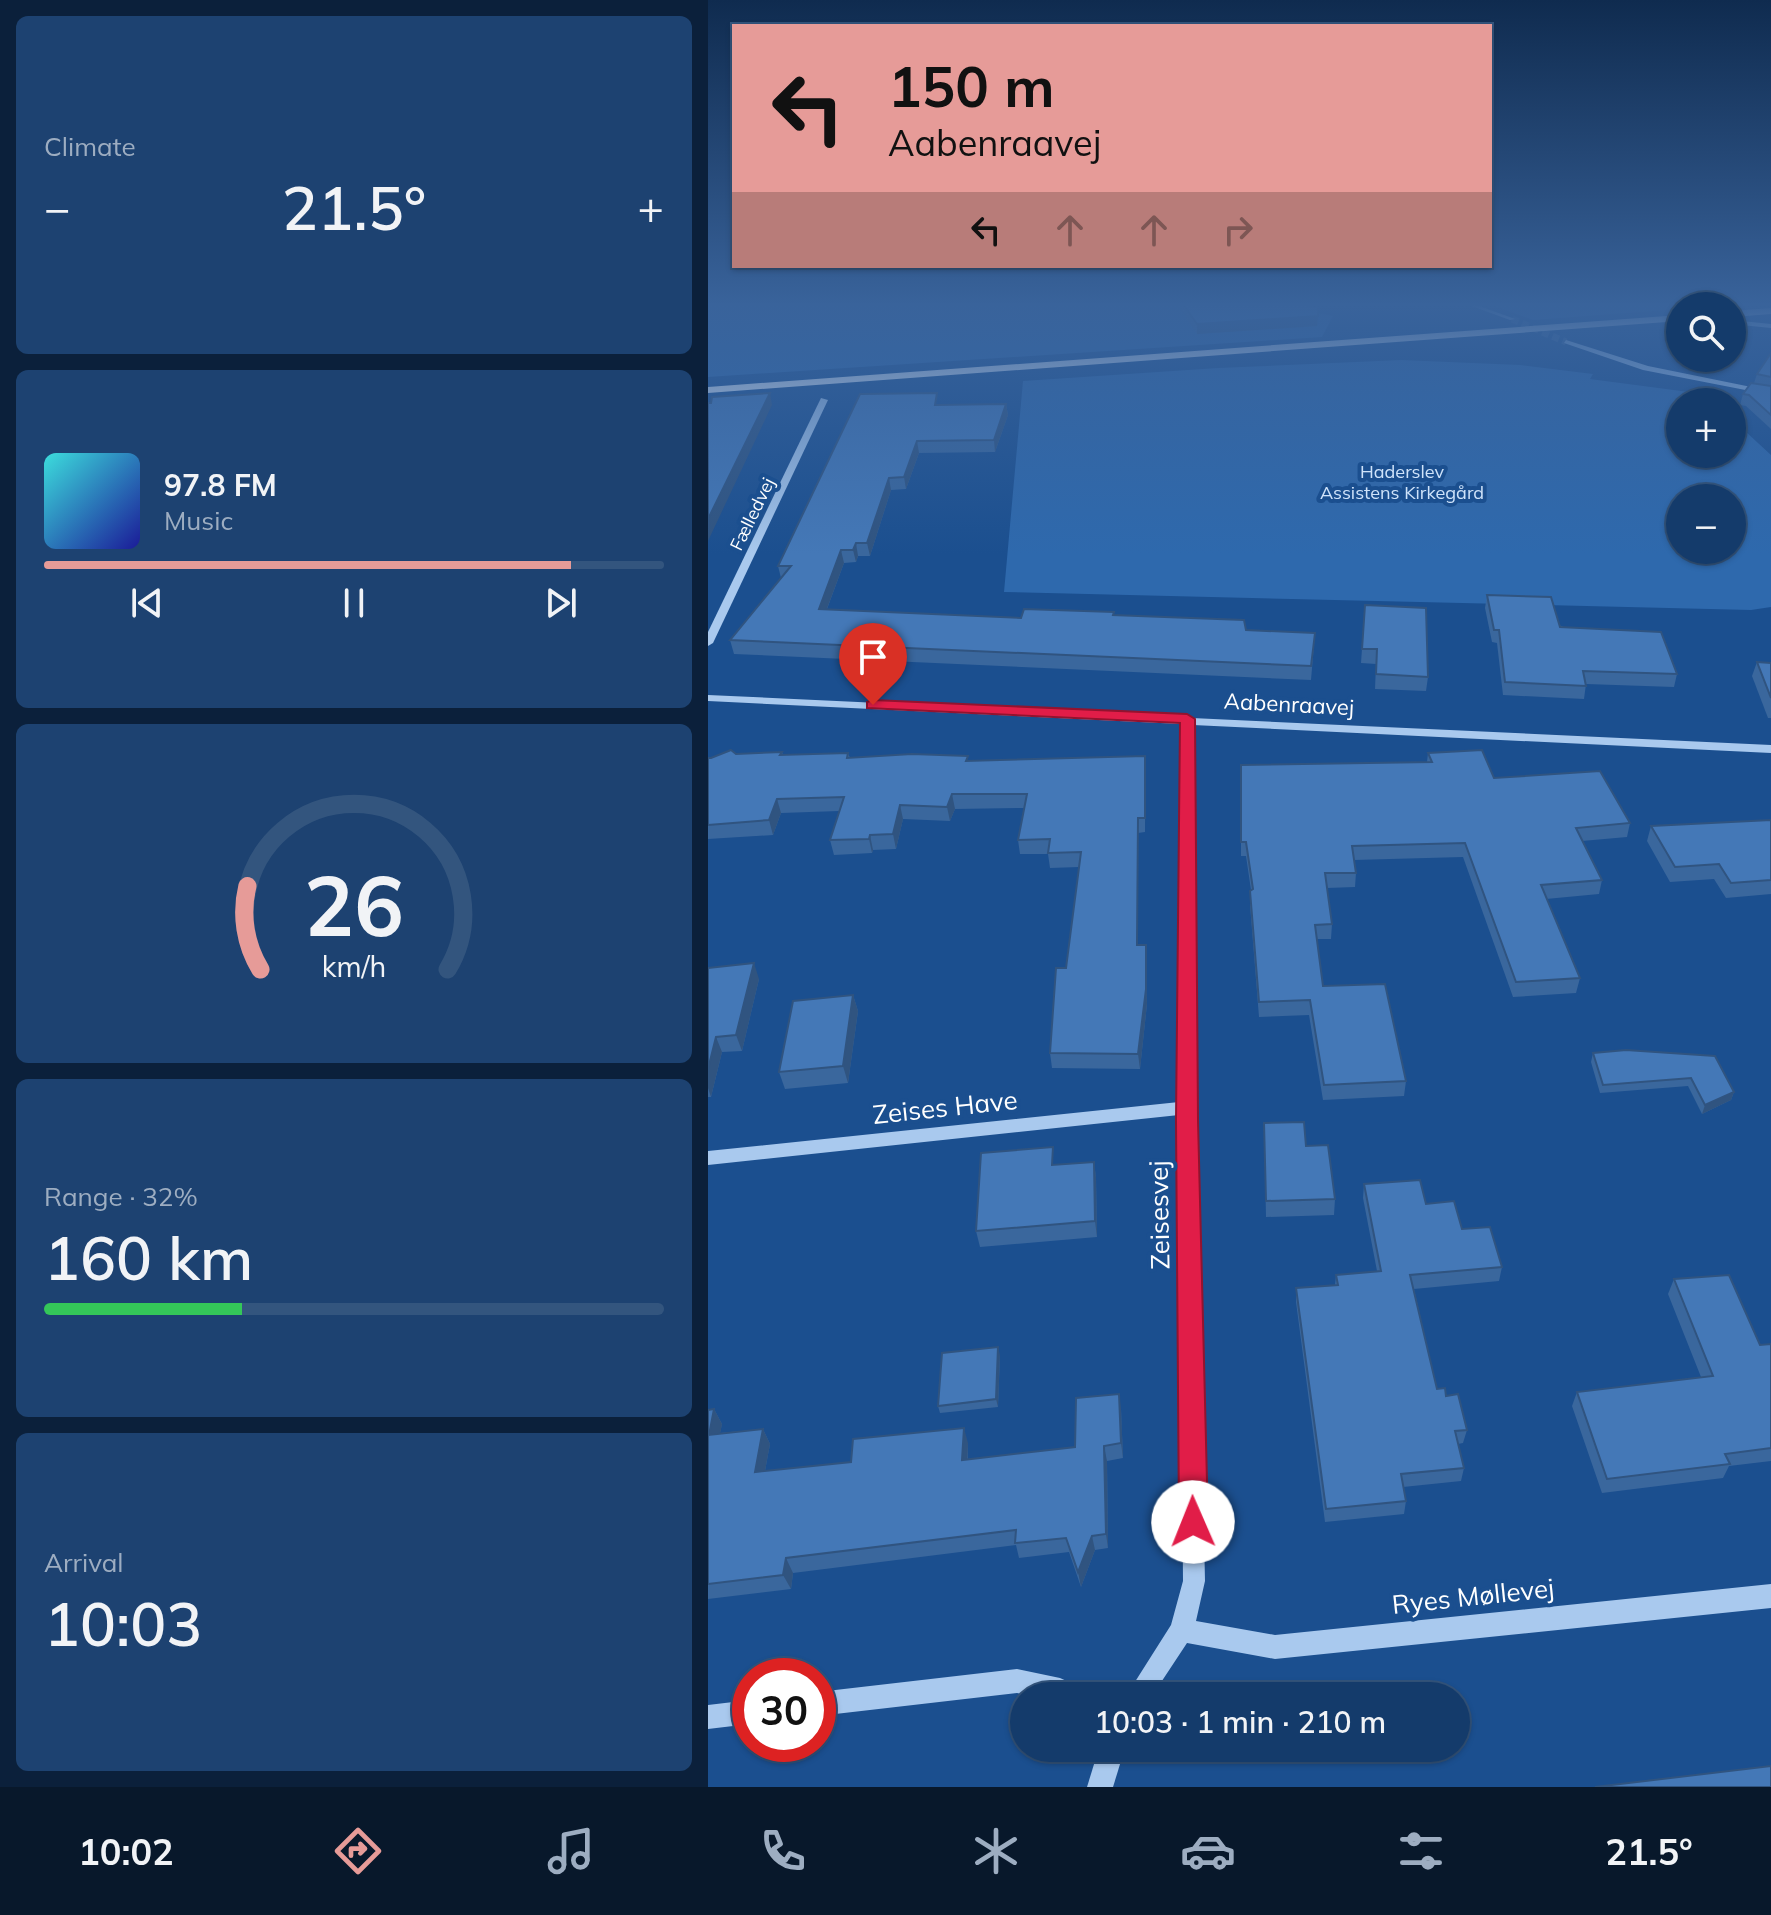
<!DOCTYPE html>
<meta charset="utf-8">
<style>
:root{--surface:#143b6b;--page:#1d4271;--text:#f1f3f6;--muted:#9dadc1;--line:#33557e;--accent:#e69b98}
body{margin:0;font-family:Mulish,sans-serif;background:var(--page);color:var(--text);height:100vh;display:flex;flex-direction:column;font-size:30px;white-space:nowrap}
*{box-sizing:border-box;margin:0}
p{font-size:26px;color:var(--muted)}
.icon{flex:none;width:44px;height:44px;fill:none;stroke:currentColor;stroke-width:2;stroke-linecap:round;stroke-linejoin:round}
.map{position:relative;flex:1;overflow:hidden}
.panel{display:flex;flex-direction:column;gap:16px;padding:16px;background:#0b203b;width:708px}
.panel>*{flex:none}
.hud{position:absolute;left:24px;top:24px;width:760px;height:244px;border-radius:0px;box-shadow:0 2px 6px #0004,0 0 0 2px var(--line);background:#e69b98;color:#111;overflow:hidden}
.buttons{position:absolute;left:958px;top:292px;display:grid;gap:16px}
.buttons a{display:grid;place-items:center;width:80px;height:80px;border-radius:50%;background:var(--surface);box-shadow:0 2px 6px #0004,0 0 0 2px var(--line);font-size:40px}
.speed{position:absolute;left:24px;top:1658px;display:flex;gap:16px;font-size:40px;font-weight:700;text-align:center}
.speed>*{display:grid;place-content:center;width:104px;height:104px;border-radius:50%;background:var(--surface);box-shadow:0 2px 6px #0004,0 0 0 2px var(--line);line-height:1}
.speed .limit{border:12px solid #d22;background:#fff;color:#111}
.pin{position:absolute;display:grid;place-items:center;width:68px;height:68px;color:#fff;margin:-82px -34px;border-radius:50% 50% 50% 0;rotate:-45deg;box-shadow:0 0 8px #0007}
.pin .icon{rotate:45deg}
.me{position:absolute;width:88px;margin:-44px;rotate:359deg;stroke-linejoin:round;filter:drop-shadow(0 0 6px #0008)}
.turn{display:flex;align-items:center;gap:28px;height:168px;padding:0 24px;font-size:36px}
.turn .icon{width:104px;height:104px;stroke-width:2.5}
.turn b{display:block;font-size:56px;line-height:68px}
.lanes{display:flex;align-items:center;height:76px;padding:0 24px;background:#0003;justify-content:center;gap:40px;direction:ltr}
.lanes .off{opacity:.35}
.big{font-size:60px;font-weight:600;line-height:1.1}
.panel .widget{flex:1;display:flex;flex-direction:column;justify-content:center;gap:12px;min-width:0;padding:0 28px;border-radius:12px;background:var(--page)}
.panel .dial{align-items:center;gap:0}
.dial svg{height:208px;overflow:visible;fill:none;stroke:var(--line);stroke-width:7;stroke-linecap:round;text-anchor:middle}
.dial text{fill:var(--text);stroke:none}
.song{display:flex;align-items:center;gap:24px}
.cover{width:96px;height:96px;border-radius:12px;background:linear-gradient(135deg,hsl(180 70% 55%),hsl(240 70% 35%))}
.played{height:8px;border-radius:4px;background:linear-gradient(90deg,var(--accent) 85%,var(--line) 85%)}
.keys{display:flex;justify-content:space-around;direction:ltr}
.heat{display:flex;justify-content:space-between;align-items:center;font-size:44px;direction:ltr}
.charge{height:12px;border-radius:6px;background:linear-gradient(90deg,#34c759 32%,var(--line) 0)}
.trip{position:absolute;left:302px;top:1682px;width:460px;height:80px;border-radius:40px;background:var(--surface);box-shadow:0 2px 6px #0004,0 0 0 2px var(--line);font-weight:600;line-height:80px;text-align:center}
.tab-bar{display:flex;height:128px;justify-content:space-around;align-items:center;background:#08182b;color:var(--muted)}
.tab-bar .icon{width:56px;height:56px}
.tab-bar .on{color:var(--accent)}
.tab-bar b{font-size:36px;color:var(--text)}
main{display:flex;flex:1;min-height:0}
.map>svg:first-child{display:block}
.green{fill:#2e69ad;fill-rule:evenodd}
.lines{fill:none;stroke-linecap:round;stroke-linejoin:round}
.minor-tunnel{stroke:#3d69a0;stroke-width:7;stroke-dasharray:7 4;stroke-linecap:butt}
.minor{fill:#a9c9ee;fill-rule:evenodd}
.major{fill:#f0f6ff;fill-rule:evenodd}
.wall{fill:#3a679d}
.shaded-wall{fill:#305480}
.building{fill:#4478b7;stroke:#305480;stroke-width:2}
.route{fill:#e11d48;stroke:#92132f;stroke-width:2}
.labels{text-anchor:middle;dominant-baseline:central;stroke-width:8;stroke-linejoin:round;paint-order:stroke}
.far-park-label{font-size:18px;fill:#cfe3fa;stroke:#1b4f8f}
.far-street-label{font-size:18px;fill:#fff;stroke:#1b4f8f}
.street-label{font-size:22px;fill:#fff;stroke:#1b4f8f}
.near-street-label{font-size:26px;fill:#fff;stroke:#1b4f8f}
</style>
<main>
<section class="panel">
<div class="widget"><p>Climate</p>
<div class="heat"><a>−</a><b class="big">21.5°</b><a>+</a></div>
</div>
<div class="widget">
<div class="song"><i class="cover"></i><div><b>97.8 FM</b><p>Music</p></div></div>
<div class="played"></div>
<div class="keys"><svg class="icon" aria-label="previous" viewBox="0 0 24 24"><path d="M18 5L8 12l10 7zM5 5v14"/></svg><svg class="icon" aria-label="pause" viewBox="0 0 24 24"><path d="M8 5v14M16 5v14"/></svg><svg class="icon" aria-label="next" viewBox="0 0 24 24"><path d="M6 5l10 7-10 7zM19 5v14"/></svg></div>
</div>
<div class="widget dial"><svg viewBox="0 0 100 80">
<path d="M14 69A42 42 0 1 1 86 69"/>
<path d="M14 69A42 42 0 0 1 9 37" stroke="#e69b98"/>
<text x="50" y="56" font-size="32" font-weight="700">26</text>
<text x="50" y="72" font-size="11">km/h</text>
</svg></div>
<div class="widget"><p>Range · 32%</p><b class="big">160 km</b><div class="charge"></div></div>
<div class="widget"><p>Arrival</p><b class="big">10:03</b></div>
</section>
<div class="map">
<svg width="1063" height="1787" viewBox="0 0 1063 1787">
<rect width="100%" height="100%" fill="#1b4f8f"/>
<g class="green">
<path d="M0,304h566l59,12 -11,21 -614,40z"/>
<path d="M781,304h266l-75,2v3l-147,11z"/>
<path d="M693,360l119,5 73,9 -3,5 114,15 9,8h-33v52h52v-35l39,36v152l-20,3 -747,-18 19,-211 195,-13zM972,498h52v52h-52z"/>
</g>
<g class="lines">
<path class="minor-tunnel" d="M804,319l54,23"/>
<g class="minor">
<path d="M758,304h8l41,15 -5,1z"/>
<path d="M1024,320l39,4v4l-39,-4z"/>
<path d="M858,340l82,26 123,25v4l-128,-25 -79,-27z"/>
<path d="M113,398l7,2 -115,243 -5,3v-14z"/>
<path d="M0,695l474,22 5,-2 5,3 579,27v8l-578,-28 2,395 10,461 -9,40 79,14 496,-51v24l-496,51 -88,-16 -35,53h-26l45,-71 12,-44 -4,-466 -471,50v-14l471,-49 2,-378 -473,-23z"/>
<path d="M309,1669l43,9 20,9 3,9h-52l-14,-3 -199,23v-24z"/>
<path d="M42,1700v24l-42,5v-24z"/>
<path d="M391,1748h26l-12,39h-26z"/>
</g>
<g class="major">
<path d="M1063,308v6l-39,3v-6z"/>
<path d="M972,315v6l-972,72v-6z"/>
</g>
</g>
<g class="wall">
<path d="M473,304h120l17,3 -1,19 -120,8 -16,-24z"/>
<path d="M1063,353v76l-25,-23 -6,-1 3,-11 11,-11 3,-9z"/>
<path d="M298,404l2,11 -13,37 -76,1 -13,36 -15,1 -21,66h-12l-2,6 -12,1 -17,46 194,9 93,-6v3l132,15 69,3 -4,47 -577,-26 -4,-14 51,-62 -3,-12 161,-161z"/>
<path d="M779,595l190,79 -3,13 -88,-3 -2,15 -81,-4 -6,-52 -5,-1 -7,-34z"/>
<path d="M657,605l63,72 -2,14 -51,-2 1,-25 -15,-1z"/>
<path d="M1049,662l14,1v55h-3l-16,-42z"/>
<path d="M74,752l1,3 65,-2 2,5 119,3 176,-5v76l-7,1v112h8l1,59 -7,65 -88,-1 -2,-15 16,-85 13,-101 -29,1 -2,-14h-28l-2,-14 6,-32 -69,1 -5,12 -47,-2 -7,30 -23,1 -1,3 -38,2 -4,-15 9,-29 -58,2 -8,22 -65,4v-81z"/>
<path d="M720,753l66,25 136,45 -3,14 -45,4 20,39 -3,14 -53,5 34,79 -4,15 -63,4 -50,-140 -109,3 2,13 -1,14 -28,1 5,36 -1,15h-14l6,47 83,95 -2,15 -81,4 -14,-85 -50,2 -9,-112 1,-15 -5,-34h-5v-91l186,-3z"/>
<path d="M1063,820v74l-45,4 -12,-19 -44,3 -23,-41 4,-15z"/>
<path d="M0,968l51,11 -17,72 -20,1 -11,45h-3z"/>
<path d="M145,995l5,16 -10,72 -63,6 -6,-17z"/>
<path d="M918,1050l108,42 -3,8 -29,14 -14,-28 -88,7 -9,-31 2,-9z"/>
<path d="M556,1123l42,23 29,53 -1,16 -68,2z"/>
<path d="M386,1162l2,16 1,59 -117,10 -4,-16 79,-66z"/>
<path d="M656,1184l62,20 36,25 40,38 -3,14 -85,8 23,100 9,7 21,34 -4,13 -5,1 6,24 -3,13 -58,6 3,14 -2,13 -79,8 -29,-220v-14l39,-3 1,-10 41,-4 -14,-73z"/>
<path d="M966,1279l86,66 11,-1v117l-42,5 -6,12 -121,15 -30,-87 5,-14 124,-15 -33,-83z"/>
<path d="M292,1355l-2,52 -58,6 -2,-7z"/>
<path d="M6,1409l8,15 -2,9 43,-4 7,15 -5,27 86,-9 117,-19v16l107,-12 46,-38 2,49 -16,3 1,87 -13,2 -14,37 -12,-35 -50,6 -3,-13 -223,28 -2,16 -83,10v-189z"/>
</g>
<g class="shaded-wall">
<path d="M610,316l-1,10 -120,8v-10z"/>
<path d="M62,393l2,12 -64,136v-22z"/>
<path d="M298,404l2,11 -13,37 -1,-12z"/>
<path d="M209,441l2,12 -13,36 -2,-12z"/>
<path d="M181,478l2,12 -21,66 -3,-13z"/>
<path d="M148,543l2,13 -2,6 -3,-12z"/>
<path d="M133,550l3,13 -22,59 -3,-13z"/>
<path d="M437,756l1,14 -1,62z"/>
<path d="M244,794l3,15 -5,12 -3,-14z"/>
<path d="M69,799l4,14 -8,22 -4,-15z"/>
<path d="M192,805l3,14 -7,30 -3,-15z"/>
<path d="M430,818v142l-1,-15z"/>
<path d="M162,835l3,15 -1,3 -3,-14z"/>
<path d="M438,945l1,59 -7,65 -2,-15z"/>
<path d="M46,963l5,16 -17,72 -6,-16z"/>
<path d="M145,995l5,16 -10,72 -5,-17z"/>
<path d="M8,1037l6,15 -11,45 -3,-9v-19z"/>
<path d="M1026,1092l-3,8 -29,14 3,-9z"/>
<path d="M386,1162l2,16 1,59 -2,-16z"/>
<path d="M290,1347l2,8 -2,52 -2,-8z"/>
<path d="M411,1394l2,15 2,49 -2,-15z"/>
<path d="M6,1409l8,15 -5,26 -8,-15z"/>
<path d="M256,1428l4,15 -1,32 -5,-15z"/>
<path d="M55,1429l7,15 -8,43 -7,-15z"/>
<path d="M396,1446l3,15 1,87 -2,-14z"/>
<path d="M384,1536l3,14 -14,37 -3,-15z"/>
<path d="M78,1558l7,15 -2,16 -8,-14z"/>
</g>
<g class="building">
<path d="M475,304h118l17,3v9l-121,8z"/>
<path d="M1063,353v24l-14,-3z"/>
<path d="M1043,383l20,3v29l-22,-20 -6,-1z"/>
<path d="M62,393l-62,126v-116h3l1,-6z"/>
<path d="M229,393l-2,12 71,-1 -12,36 -77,1 -13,36 -15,1 -22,65h-11l-3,7h-12l-22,59 202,9 3,-9 90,3 -1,3 131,5 2,10 69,3 -4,33 -581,-26 61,-74h-13l82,-172z"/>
<path d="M779,595l64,2 9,30 101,5 16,42 -94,-3 3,15 -81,-4 -6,-52h-5z"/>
<path d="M657,605l61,3 2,69 -52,-3 1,-25h-15z"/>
<path d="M1049,662l14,1v35z"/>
<path d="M23,750l5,4 46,-2 -2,3 68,-2 -1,5 65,-4 56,2 -2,5 179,-5v62h-7l-1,127h9v44l-8,65 -88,-1 6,-85h10l15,-116 -33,1 2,-14 -32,1 9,-46h-75l-5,13 -47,-2 -7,29 -23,1 -1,4 -39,1 14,-43 -67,2 -8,21 -61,5v-67h3z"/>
<path d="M774,750l12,28 106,-7 30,52 -54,5 26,52 -61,5 39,93 -64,4 -51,-139 -113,3 4,27h-31l7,51 -17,1 8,61 62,-2 21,97 -82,4 -14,-85 -51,2 -9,-111 3,-2 -7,-47h-5v-77l191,-3 -4,-9z"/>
<path d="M1063,820v60l-40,3 -12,-19 -44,3 -24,-41z"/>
<path d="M46,963l-18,72 -20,2 -8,32v-101z"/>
<path d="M145,995l-10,71 -64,6 14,-71z"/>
<path d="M918,1050l89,6 19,36 -29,13 -14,-27 -88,7 -10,-32z"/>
<path d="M596,1122l2,24 22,-1 7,54 -69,2 -2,-78z"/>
<path d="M345,1147l-1,18 42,-3 1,59 -119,10 5,-78z"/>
<path d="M712,1180l6,24 28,-3 8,28 28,-2 12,40 -92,8 27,114 8,-1 1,8 12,-2 9,36 -12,1 9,37 -63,6 5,27 -80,8 -30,-221 42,-3 -2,-10 45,-4 -17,-87z"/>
<path d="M1021,1275l31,70 11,-1v104l-46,6 5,10 -123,15 -30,-87 136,-16 -39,-97z"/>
<path d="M290,1347l-2,52 -58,7 4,-53z"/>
<path d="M411,1394l2,49 -17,3 2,88 -14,2 -14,36 -12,-34 -51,5 1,-13 -230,28 -3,17 -75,9v-174l6,-1 -5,26 54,-6 -8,43 96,-10 2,-23 111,-11 -2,32 113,-13 1,-49z"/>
<path d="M1063,1766v21h-176z"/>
</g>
<linearGradient id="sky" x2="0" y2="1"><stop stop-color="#0f2b4f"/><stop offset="0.55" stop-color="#39639b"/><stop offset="1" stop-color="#39639b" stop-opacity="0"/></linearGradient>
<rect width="1063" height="554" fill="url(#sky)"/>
<path class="route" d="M165,700l314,14 8,5 3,401 10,402 -4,10 -11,4 -10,-4 -4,-10 -3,-402 4,-397 -313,-15v-6z"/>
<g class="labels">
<g class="far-park-label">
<text x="694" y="471">Haderslev<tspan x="694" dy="21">Assistens Kirkegård</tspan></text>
</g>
<g class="far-street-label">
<text transform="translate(44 514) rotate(-64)">Fælledvej</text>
</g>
<g class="street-label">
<text transform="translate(581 704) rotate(3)">Aabenraavej</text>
</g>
<g class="near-street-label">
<text transform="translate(237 1107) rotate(-6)">Zeises Have</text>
<text transform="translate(451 1215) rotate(-91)">Zeisesvej</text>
<text transform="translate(765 1596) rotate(-6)">Ryes Møllevej</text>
</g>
</g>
</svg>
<div class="buttons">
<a><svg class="icon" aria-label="search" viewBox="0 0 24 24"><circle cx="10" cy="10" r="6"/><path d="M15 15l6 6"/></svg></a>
<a>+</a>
<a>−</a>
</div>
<div class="speed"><div class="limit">30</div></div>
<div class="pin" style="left:165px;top:705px;background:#d93025"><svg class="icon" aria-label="arrive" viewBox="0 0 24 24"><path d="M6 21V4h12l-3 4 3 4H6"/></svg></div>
<svg class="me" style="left:485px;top:1522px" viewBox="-20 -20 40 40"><circle r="19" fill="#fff"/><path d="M0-13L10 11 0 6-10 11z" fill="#e11d48"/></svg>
<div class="trip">10:03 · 1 min · 210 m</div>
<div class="hud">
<div class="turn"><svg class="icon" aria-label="left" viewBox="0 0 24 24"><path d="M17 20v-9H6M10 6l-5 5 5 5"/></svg><div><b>150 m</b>Aabenraavej</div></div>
<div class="lanes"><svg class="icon" aria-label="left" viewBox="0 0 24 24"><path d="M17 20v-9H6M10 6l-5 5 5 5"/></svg><svg class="icon off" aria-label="ahead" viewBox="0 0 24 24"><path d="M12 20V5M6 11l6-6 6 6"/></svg><svg class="icon off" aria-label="ahead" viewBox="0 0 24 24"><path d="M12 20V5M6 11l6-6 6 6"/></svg><svg class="icon off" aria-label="right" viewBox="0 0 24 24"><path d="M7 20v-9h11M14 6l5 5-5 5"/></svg></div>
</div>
</div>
</main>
<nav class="tab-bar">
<b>10:02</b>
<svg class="icon on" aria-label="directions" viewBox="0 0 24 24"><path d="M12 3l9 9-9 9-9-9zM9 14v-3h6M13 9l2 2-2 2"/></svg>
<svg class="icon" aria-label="music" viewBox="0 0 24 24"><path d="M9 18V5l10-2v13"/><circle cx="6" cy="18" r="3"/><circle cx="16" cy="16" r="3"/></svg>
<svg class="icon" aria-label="phone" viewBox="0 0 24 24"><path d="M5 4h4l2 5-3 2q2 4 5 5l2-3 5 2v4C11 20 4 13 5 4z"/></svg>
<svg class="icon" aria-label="climate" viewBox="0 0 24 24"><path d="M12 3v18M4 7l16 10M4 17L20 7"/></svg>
<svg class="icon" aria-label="car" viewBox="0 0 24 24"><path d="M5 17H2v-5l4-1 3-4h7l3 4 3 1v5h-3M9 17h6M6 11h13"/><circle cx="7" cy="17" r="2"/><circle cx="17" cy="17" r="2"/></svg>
<svg class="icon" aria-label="filters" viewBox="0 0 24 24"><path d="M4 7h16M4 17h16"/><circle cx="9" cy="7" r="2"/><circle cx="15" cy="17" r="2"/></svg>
<b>21.5°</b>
</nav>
